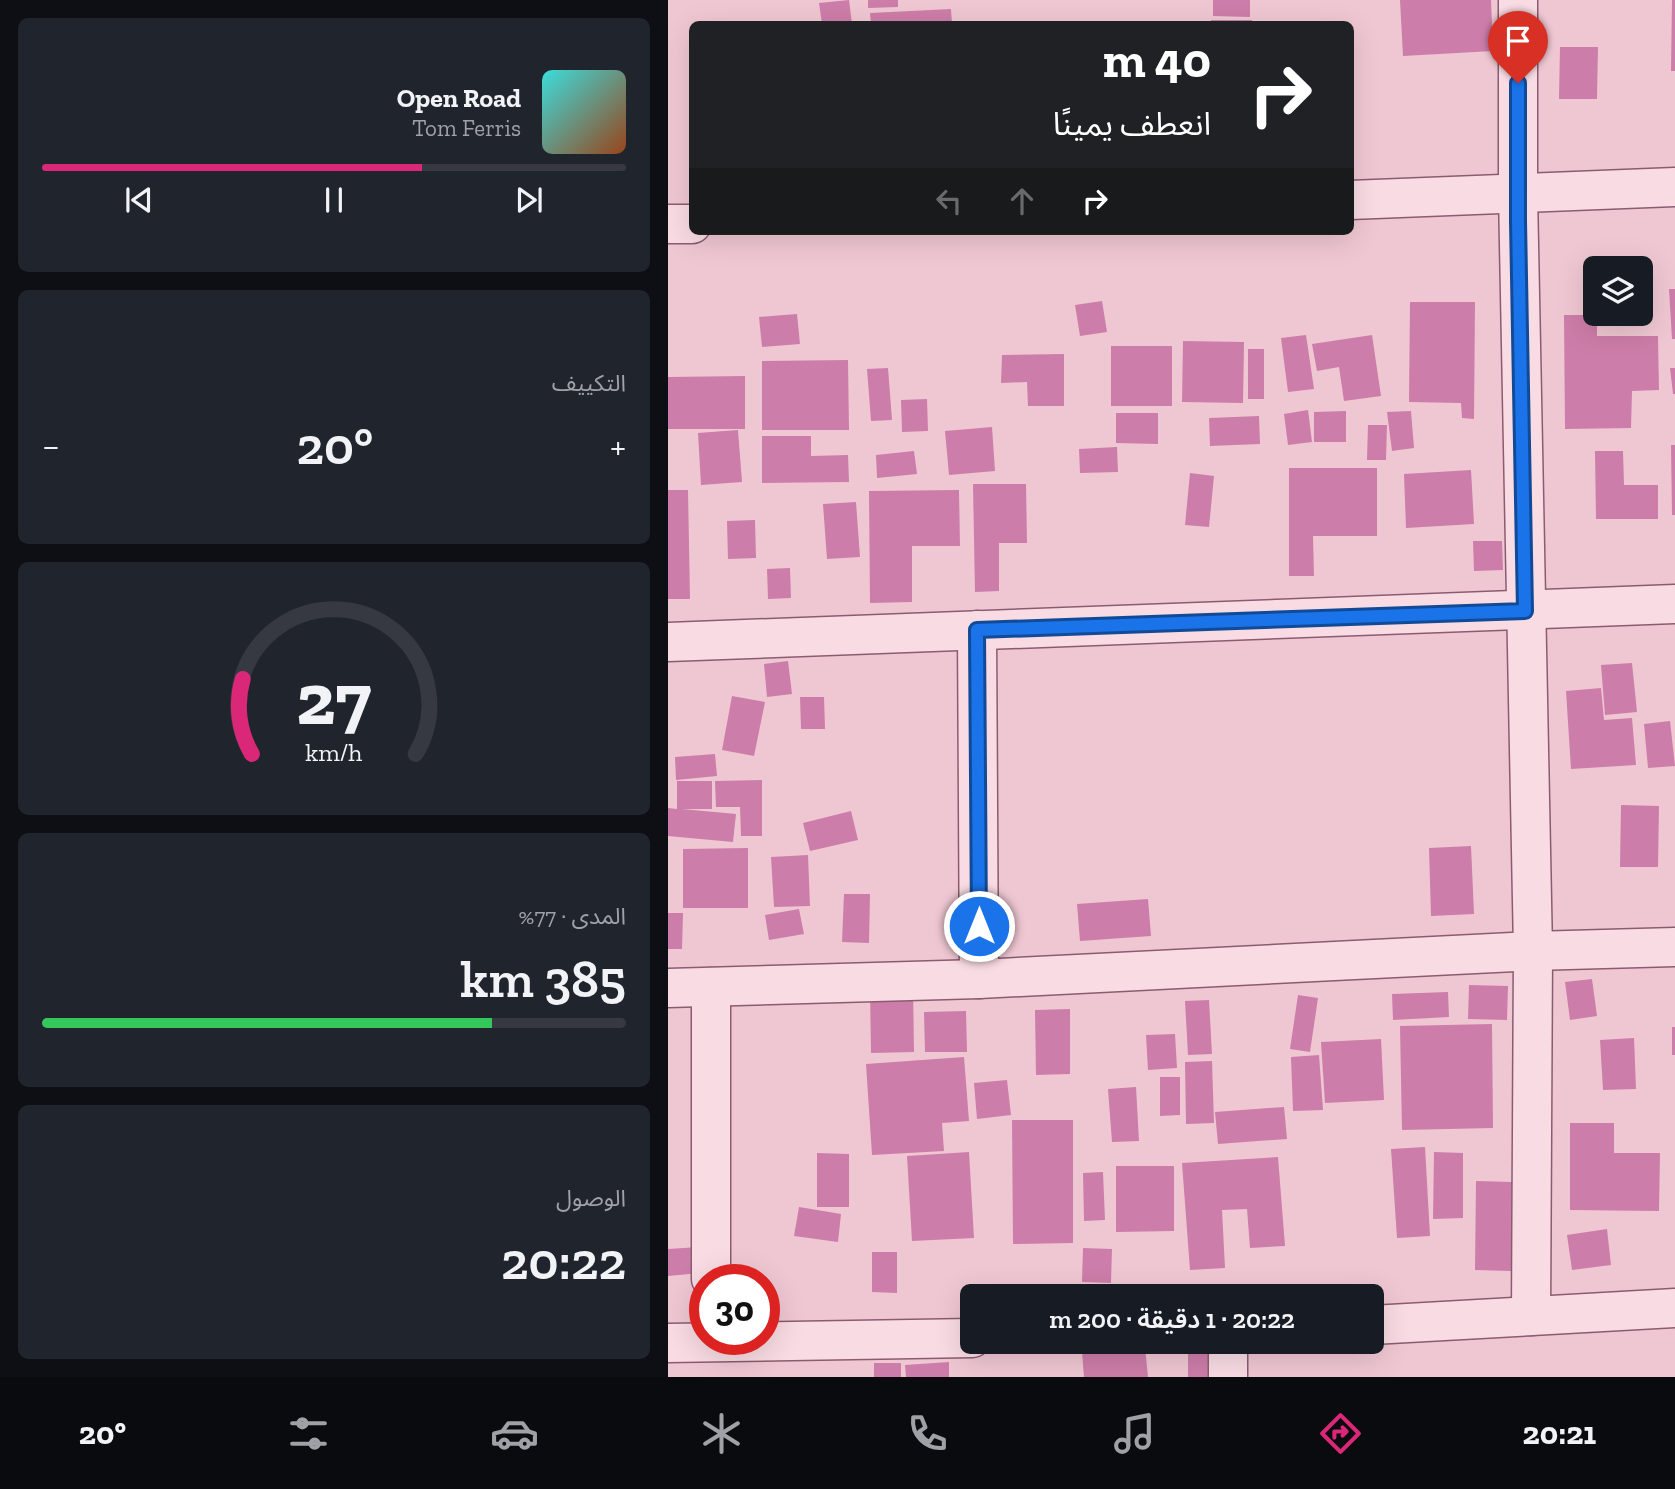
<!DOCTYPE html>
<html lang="ar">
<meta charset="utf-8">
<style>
:root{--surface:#171b24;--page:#20242c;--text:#f1f3f6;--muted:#9ea1a6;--line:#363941;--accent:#db2777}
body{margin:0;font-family:"Zilla Slab","Noto Sans Arabic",serif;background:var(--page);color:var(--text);direction:rtl;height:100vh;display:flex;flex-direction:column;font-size:26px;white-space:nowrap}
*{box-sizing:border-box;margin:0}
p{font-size:23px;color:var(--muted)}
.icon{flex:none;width:38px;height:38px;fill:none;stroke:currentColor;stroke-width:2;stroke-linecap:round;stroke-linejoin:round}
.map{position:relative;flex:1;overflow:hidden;direction:ltr}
.drawer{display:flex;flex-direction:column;gap:18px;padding:18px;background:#0d0f14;width:668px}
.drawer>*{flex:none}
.guide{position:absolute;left:21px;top:21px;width:665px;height:214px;border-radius:10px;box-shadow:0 7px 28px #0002;direction:rtl;background:#202124;color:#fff;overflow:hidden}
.buttons{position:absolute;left:915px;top:256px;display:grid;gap:14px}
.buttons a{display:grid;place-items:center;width:70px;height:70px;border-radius:10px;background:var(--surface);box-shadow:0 7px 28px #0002;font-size:35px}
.speed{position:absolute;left:21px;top:1264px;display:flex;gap:14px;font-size:35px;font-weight:700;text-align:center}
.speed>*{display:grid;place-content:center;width:91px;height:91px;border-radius:50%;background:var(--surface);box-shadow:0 7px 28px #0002;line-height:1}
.speed .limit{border:10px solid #d22;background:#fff;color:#111}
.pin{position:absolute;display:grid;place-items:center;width:60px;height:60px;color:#fff;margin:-72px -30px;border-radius:50% 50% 50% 0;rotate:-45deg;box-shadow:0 0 7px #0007}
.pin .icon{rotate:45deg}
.me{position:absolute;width:77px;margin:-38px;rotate:0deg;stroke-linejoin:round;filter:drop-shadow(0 0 5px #0008)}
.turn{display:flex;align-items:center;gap:24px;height:147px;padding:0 28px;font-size:32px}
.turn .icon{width:91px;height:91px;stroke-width:2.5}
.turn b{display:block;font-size:49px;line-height:60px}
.lanes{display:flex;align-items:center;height:66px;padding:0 28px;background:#0003;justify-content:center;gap:35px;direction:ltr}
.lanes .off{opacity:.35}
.big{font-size:52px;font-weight:600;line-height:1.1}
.drawer .widget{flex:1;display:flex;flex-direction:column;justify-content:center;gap:10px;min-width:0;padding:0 24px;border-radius:10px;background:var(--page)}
.drawer .dial{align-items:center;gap:0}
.dial svg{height:182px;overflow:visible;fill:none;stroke:var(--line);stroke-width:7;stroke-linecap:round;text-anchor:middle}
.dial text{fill:var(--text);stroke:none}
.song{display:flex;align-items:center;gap:21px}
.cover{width:84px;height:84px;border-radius:10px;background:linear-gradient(135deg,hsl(180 70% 55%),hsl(20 70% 35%))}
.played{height:7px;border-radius:4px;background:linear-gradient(90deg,var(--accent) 65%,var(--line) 65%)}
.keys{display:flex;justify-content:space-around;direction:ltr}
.heat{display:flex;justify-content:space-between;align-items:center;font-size:38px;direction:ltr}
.charge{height:10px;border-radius:5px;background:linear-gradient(90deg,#34c759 77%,var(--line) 0)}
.trip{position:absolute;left:292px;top:1284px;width:424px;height:70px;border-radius:10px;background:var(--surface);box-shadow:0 7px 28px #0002;font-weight:600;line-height:70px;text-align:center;direction:rtl}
.tab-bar{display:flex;height:112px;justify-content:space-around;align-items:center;background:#090b0e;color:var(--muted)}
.tab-bar .icon{width:49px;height:49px}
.tab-bar .current{color:var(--accent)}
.tab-bar b{font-size:32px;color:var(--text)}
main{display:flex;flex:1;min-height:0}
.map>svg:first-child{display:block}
.building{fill:#cd7da9}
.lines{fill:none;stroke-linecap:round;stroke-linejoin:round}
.minor-casing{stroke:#8b5c71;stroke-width:41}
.minor{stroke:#f9dbe3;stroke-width:38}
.route-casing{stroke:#114b97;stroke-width:18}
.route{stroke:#1a73e8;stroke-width:12}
</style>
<main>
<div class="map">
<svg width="1007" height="1377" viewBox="0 0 1007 1377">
<rect width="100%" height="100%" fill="#efc7d2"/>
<g class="building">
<path d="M181,0l3,24h-30l-3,-21z"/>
<path d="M200,0h30v7l-30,1z"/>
<path d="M545,0h37v17l-37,-1z"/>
<path d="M732,0h91l2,51 -90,5z"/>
<path d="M1004,0h3v71h-4z"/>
<path d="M283,9l1,15h-81l-1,-11z"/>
<rect x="543" y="20" width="41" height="4"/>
<path d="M892,47h38l-1,52h-38z"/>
<path d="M1001,289h6v50h-3z"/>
<path d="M434,301l5,31 -27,4 -5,-31z"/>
<path d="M742,302h65l-1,117 -12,-1 -1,-15 -52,-1z"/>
<path d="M129,314l3,30 -38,3 -3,-30z"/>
<path d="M896,315h33v21h61l1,54 -27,1 -1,37 -66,1z"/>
<path d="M638,335l8,54 -26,3 -7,-54z"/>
<path d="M704,335l9,61 -37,5 -5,-34 -22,4 -5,-27z"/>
<path d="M515,341l61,1 -1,61 -61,-1z"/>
<rect x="443" y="346" width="61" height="60"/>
<rect x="580" y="349" width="16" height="50"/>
<path d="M396,354v52h-36l-1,-24 -26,1 1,-28z"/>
<path d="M180,360l1,70h-87v-69z"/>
<path d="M220,368l4,52 -21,1 -4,-52z"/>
<path d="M1002,368h5v26h-2z"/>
<path d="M77,376v53h-77v-52z"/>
<path d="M259,399l1,32 -26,1 -1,-32z"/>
<path d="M640,410l4,32 -24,3 -4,-31z"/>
<path d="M678,411v31h-32v-30z"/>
<path d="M743,411l3,37 -22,3 -5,-39z"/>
<path d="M448,413h42v31l-42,-1z"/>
<path d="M591,416l1,28 -50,2 -1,-28z"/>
<path d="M700,425h19l-1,35h-19z"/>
<path d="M324,427l3,44 -46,4 -4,-44z"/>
<path d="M70,430l4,52 -41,3 -3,-52z"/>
<path d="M94,436h49v20l37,-1 1,27 -87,1z"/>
<path d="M1003,445h4v70h-3z"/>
<path d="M449,447l1,25 -38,1 -1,-24z"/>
<path d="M246,451l3,23 -40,4 -1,-23z"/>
<path d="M927,451h28l1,34h34v34h-62z"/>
<path d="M621,468h88v68h-64l1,40h-25z"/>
<path d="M803,470l3,54 -68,4 -2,-54z"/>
<path d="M522,473l24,3 -5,51 -24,-2z"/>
<path d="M305,484h53l1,59h-28v48l-24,1z"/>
<path d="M0,490h20l2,109h-22z"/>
<path d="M291,490l1,56h-48v56l-42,1 -1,-112z"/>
<path d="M188,502l4,55 -33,2 -4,-55z"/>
<path d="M87,520l1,38 -28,1 -1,-38z"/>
<path d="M805,541h29l1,29 -29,1z"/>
<path d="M122,568l1,30 -23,1 -1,-30z"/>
<path d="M120,661l4,33 -25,3 -3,-33z"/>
<path d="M964,663l5,49 -32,3 -4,-50z"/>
<path d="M933,688l3,32 28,-2 4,47 -65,4 -5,-78z"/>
<path d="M64,696l33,6 -11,54 -32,-6z"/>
<path d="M132,697h24l1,32h-24z"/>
<path d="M1002,721l5,45 -27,2 -4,-44z"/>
<path d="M47,754l2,22 -41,4 -1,-23z"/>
<path d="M94,780v56h-21l-1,-29h-24l-1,-26z"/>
<path d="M9,781h35v28h-30l54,5 -3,28 -65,-6v-28l9,1z"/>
<path d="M953,805l38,1 -1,61h-38z"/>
<path d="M183,811l7,29 -48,11 -7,-28z"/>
<path d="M803,846l3,68 -43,2 -2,-68z"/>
<path d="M80,848v60h-65v-59z"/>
<path d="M140,855l2,51 -36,1 -3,-50z"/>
<path d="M176,894h26l-1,49 -27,-1z"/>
<path d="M480,899l3,37 -71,5 -3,-37z"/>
<path d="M131,909l5,25 -35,6 -4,-25z"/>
<path d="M0,913h15l-1,36h-14z"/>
<path d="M924,979l5,37 -27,4 -5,-38z"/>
<path d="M801,985l39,1 -1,34 -39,-1z"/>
<path d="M245,988l1,64 -43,1 -1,-64z"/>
<path d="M780,992l1,25 -56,3 -1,-26z"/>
<path d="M630,995l20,3 -8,54 -20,-3z"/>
<path d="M541,1000l3,54 -24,1 -3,-54z"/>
<path d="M402,1009v65l-34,1 -1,-65z"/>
<path d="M298,1011l1,41h-42l-1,-40z"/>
<path d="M824,1024l1,104 -91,2 -2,-104z"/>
<rect x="1004" y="1027" width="3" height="28"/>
<path d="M507,1034l2,34 -29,2 -2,-35z"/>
<path d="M966,1038l2,51 -33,1 -3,-50z"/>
<path d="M713,1039l3,61 -59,3 -4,-61z"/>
<path d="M651,1055l4,55 -30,1 -2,-54z"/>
<path d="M296,1057l5,64 -27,2 2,28 -72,4 -6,-91z"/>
<path d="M544,1061l2,62 -28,1 -1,-62z"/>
<path d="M492,1077h20v38l-20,1z"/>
<path d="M339,1080l4,35 -34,4 -3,-36z"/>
<path d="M468,1087l3,54 -27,1 -4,-53z"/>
<path d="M616,1107l3,32 -69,5 -3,-32z"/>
<path d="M344,1120h61v123l-60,1z"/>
<path d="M902,1123h44v30h46l-1,58 -89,-1z"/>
<path d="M757,1147l5,89 -33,2 -6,-89z"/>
<path d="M301,1152l5,86 -62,3 -5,-85z"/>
<path d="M766,1152l29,1v65l-30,1z"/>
<path d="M149,1153l32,1v53h-32z"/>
<path d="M610,1157l7,89 -35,2 -3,-39 -25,1 3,58 -35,2 -8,-107z"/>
<path d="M448,1166h58v65l-58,1z"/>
<path d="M435,1172l2,48 -21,1 -1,-48z"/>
<path d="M808,1181l36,1 -1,89 -36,-1z"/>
<path d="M131,1207l42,7 -3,28 -44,-6z"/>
<path d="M939,1229l4,36 -39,5 -5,-35z"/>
<path d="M31,1247l2,26 -33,3v-27z"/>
<path d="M415,1248l29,1 -1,34 -29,-1z"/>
<path d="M204,1252h25v41l-25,-1z"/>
<rect x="520" y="1342" width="32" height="35"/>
<path d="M477,1347l3,30h-64l-2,-25z"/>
<path d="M281,1362v15h-43l-1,-12z"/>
<rect x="206" y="1363" width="27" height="14"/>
</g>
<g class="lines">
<defs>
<g id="minor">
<path d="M850,0v194l15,757 -2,365"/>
<path d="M682,200l325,-13"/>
<path d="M0,224h24"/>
<path d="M309,630l2,349"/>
<path d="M0,642l1007,-38"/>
<path d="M0,988l311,-9 554,-28 142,-4"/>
<path d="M43,1279v-292"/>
<path d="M704,1325l303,-17"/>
<path d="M0,1343l304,-5"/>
<path d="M560,1377v-35"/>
</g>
</defs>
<use href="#minor" class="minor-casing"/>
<use href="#minor" class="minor"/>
</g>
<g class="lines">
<defs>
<path id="route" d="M311,926l-2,-296 548,-19 -7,-390v-138"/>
</defs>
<use href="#route" class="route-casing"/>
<use href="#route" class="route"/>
</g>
</svg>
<div class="buttons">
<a><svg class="icon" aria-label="layers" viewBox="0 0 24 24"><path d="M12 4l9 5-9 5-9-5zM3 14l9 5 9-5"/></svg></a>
</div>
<div class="speed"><div class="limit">30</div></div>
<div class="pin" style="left:850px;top:83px;background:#d93025"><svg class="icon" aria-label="arrive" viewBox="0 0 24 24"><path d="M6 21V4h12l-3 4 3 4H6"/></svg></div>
<svg class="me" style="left:311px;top:926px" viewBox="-20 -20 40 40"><circle r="17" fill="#1a73e8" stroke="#fff" stroke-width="3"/><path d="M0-11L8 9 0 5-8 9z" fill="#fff"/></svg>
<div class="trip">20:22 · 1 دقيقة · 200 m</div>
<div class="guide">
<div class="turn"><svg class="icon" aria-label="right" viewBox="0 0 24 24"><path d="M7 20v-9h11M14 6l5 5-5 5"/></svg><div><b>40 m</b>انعطف يمينًا</div></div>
<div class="lanes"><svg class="icon off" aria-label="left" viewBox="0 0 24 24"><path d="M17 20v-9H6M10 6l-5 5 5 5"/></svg><svg class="icon off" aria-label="ahead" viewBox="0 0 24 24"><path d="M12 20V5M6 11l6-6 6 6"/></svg><svg class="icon" aria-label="right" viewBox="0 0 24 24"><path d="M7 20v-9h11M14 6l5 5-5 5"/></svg></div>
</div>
</div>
<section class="drawer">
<div class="widget">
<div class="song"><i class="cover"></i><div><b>Open Road</b><p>Tom Ferris</p></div></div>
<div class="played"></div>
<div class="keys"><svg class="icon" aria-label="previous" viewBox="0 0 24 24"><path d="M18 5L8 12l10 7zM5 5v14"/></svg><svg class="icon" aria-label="pause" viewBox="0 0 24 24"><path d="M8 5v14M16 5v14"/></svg><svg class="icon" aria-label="next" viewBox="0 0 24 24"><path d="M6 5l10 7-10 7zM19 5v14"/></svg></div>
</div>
<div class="widget"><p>التكييف</p>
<div class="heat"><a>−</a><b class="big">20°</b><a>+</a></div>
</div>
<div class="widget dial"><svg viewBox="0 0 100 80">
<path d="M14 69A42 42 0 1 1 86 69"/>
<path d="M14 69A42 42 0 0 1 10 36" stroke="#db2777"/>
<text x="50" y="56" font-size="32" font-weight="700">27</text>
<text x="50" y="72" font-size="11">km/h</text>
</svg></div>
<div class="widget"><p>المدى · 77%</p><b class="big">385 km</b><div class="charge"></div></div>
<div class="widget"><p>الوصول</p><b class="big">20:22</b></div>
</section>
</main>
<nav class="tab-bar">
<b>20:21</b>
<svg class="icon current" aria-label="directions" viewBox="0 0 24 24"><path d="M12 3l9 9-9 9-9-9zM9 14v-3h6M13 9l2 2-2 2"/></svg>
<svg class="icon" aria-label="music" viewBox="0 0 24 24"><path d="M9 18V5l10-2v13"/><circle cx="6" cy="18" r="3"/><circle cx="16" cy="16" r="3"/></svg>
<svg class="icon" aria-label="phone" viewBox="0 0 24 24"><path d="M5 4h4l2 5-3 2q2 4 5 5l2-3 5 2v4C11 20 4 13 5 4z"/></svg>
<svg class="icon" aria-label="climate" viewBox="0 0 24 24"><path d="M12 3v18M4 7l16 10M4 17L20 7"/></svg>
<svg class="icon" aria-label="car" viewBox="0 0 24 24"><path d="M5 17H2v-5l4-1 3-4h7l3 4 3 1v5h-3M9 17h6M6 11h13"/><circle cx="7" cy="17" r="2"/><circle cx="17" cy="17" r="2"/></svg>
<svg class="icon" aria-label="filters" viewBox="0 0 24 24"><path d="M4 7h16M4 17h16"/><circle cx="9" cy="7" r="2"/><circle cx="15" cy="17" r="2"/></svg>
<b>20°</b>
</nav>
